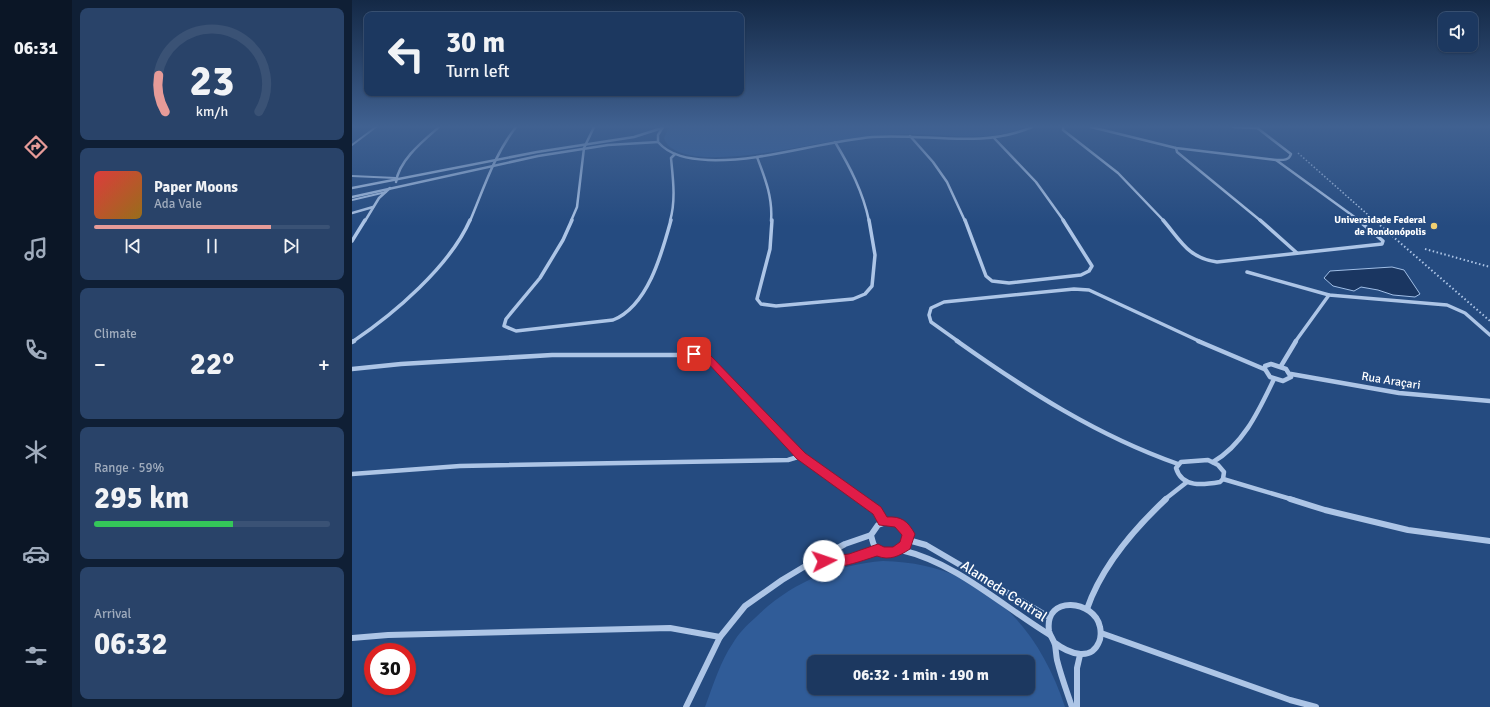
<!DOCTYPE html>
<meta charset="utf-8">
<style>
:root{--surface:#1c3860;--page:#294369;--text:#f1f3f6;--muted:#a0acbd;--line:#3a5275;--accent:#e69b98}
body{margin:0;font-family:Signika,sans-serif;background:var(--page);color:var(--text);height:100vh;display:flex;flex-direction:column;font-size:15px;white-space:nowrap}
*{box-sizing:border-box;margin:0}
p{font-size:13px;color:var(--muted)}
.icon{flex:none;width:22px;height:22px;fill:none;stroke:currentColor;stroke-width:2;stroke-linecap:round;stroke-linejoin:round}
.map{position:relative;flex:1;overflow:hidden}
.drawer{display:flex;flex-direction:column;gap:8px;padding:8px;background:#0f1f35;width:280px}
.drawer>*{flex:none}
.top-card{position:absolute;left:12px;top:12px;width:380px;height:84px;border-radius:8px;box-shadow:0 1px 3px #0004,0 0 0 1px var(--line);background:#1c3860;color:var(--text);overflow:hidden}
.controls{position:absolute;left:1086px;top:12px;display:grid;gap:8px}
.controls a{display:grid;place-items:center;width:40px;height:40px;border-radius:8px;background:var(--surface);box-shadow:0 1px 3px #0004,0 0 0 1px var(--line);font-size:20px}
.speed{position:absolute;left:12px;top:643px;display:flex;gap:8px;font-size:20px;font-weight:700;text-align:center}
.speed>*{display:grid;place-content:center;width:52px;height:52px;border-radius:50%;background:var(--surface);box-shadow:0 1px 3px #0004,0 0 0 1px var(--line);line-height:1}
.speed .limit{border:6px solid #d22;background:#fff;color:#111}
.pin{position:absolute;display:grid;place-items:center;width:34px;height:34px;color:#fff;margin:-17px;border-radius:8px;box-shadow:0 2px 6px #0006}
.me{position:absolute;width:44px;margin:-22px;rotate:86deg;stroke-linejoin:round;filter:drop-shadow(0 0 3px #0008)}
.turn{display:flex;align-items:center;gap:14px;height:84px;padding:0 16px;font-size:18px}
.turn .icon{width:52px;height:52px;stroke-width:2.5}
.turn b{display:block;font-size:28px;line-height:34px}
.big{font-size:30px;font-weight:700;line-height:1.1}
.drawer .card{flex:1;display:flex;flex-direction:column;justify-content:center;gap:6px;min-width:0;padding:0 14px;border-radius:8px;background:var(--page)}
.drawer .dial{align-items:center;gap:0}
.dial svg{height:104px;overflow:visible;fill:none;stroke:var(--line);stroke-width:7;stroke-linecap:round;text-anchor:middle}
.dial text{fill:var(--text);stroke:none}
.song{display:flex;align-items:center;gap:12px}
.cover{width:48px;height:48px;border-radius:6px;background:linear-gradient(135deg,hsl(0 70% 55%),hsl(40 70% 35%))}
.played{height:4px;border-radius:2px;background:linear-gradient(90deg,var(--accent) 75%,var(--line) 75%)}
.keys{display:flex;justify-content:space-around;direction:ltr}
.heat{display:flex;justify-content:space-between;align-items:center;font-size:22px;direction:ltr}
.charge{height:6px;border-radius:3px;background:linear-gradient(90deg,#34c759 59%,var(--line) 0)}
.trip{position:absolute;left:455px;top:655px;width:228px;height:40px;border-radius:8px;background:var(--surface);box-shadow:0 1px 3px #0004,0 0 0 1px var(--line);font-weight:700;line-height:40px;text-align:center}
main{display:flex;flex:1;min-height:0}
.menu{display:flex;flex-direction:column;width:72px;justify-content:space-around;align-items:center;background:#0b1626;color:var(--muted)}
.menu .icon{width:28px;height:28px}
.menu .selected{color:var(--accent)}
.menu b{font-size:18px;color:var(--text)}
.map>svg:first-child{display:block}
.green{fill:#305c98;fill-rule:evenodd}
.water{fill:#1a3661;stroke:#a1bfe7}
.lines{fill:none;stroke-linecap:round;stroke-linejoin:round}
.path-far1{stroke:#adc5e6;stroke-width:1.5;stroke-dasharray:1.5 2;stroke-linecap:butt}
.path{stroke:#adc5e6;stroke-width:2;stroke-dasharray:1.5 2.5;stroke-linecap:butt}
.service{stroke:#adc5e6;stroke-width:2}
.minor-far3{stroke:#adc5e6;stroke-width:2.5}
.minor-far2{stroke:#adc5e6;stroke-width:3.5}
.minor-far1{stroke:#adc5e6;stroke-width:4.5}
.minor{stroke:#adc5e6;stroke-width:6}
.route{fill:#e11d48;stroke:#92132f}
.poi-dot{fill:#f0cf71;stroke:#254b80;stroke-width:1.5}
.labels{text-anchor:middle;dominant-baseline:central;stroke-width:4;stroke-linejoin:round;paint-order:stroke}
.far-poi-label{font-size:10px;font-weight:bold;fill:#fff;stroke:#254b80;text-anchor:end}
.street-label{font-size:12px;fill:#fff;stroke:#254b80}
.near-street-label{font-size:14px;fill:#fff;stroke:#254b80}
</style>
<main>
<nav class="menu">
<b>06:31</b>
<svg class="icon selected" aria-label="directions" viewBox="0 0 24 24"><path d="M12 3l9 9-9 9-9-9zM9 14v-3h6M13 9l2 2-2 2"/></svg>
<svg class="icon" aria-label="music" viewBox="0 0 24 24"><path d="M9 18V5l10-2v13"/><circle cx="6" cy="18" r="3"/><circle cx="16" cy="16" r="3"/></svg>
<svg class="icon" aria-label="phone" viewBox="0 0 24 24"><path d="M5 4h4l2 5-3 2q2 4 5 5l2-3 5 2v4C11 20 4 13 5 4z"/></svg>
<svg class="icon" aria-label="climate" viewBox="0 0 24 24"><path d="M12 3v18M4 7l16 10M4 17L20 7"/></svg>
<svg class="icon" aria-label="car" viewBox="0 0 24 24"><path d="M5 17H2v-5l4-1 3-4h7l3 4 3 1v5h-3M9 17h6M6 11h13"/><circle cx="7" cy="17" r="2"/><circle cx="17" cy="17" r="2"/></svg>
<svg class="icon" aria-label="filters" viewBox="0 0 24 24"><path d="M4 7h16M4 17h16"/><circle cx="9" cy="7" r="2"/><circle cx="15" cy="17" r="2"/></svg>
</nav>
<section class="drawer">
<div class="card dial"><svg viewBox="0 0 100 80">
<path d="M14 69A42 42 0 1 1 86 69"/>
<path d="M14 69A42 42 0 0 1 9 41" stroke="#e69b98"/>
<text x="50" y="56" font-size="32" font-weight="700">23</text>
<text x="50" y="72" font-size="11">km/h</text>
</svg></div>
<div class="card">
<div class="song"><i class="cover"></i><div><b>Paper Moons</b><p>Ada Vale</p></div></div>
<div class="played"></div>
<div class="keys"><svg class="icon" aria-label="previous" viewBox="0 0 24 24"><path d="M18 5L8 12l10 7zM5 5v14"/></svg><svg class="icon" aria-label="pause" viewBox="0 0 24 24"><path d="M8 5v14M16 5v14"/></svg><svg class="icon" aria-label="next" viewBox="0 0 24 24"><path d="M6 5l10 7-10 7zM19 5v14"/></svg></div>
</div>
<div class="card"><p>Climate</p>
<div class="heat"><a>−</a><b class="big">22°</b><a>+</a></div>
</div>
<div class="card"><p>Range · 59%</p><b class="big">295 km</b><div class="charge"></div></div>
<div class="card"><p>Arrival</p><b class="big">06:32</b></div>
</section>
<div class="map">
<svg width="1138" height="707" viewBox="0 0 1138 707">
<rect width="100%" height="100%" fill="#254b80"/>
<g class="green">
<path d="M317,127h356c-37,16 -76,7 -115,7 -15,0 -30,1 -45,3 -53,5 -106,22 -160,20 -13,-1 -37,-4 -41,-19z"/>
<path d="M531,561c95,2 153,59 182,146h-360c8,-21 15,-45 28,-64 5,-9 14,-18 22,-25 35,-35 79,-53 128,-57zM462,662h214v26h-214z"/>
</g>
<path class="water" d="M1040,267l12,3 16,24 -5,3 -22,-2 -15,-5 -17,-3 -7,4 -21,-5 -9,-8 6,-7z"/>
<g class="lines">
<path class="path-far1" d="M946,153l77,68"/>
<g class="path">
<path d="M1022,220l116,101"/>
<path d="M1073,249l65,18"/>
</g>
<g class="service">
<path d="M0,145l24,-18"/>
<path d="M0,176l44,2"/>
<path d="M0,200l34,-8"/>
</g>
<g class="minor-far3">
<path d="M311,127l-5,8v7c12,14 31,17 50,18 55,2 110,-18 165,-23 53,-4 108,12 159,-10"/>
<path d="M711,127v3l55,43 46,48"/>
<path d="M739,127l85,21 100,12c6,0 13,1 15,-6l-35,-27"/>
<path d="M881,127l24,1"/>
<path d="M558,136l23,26 14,20 18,39"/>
<path d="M642,138l42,44 28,39"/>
<path d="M483,142c15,25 28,50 34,79"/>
<path d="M824,148l1,4 84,69"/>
<path d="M405,157c8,21 16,41 14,64"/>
<path d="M924,160l84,61"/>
<path d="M44,182c3,-22 27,-41 43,-55"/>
<path d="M0,188l185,-36 97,-15 28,-9"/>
<path d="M0,197l186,-41 70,-11 50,-3"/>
<path d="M0,213l21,-6"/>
<path d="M13,221l14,-23 11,-10"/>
<path d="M118,221c14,-33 24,-66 46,-94"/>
<path d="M219,221l6,-14 7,-59 10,-21"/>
<path d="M318,221c6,-21 3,-42 1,-63l4,-4"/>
</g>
<g class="minor-far2">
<path d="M220,220l-9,20 -23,38 -34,41 -2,7 12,5 97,-11c35,-14 49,-67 58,-100"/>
<path d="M420,220l-2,29 -13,50 4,5 15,2 77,-7 12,-5 7,-8 3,-31 -6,-35"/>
<path d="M613,220l21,56 6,5 17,2 72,-8 8,-4 3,-5 -29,-46"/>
<path d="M811,220c18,21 25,38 54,42l165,-18 1,-3 -25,-21"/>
<path d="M908,220l37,33"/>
<path d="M0,241l13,-21"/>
<path d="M895,272l82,23 118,10 18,8 25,22"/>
<path d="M0,342c42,-28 98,-76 118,-122"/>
<path d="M607,342l-28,-20 -2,-7 2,-7 13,-6 130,-13 15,1 112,52"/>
<path d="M943,342l34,-47"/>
</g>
<g class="minor-far1">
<path d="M605,341c69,49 141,95 221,123"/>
<path d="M846,341l66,28"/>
<path d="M0,342l2,-1"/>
<path d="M919,364l15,5 5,8 -8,4 -13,-4 -5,-8v-3z"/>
<path d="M929,366l15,-25"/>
<path d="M0,369l49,-5 151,-9h150l6,3 93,98 61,44"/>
<path d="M939,374l108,19 91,8"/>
<path d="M856,460l10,5 6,7 -1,7 -3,3c-17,3 -38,6 -44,-14l5,-6z"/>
<path d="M861,462c31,-18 46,-52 61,-83"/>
<path d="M0,474l108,-8 328,-6 13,-4"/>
<path d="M871,479l71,21"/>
<path d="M812,500l23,-18"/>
</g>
<g class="minor">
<path d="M509,499l16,12 6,11"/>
<path d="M938,499l35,11 83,20 82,11"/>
<path d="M537,521l13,3 6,10c-3,16 -20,27 -33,13 -2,-3 -3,-8 -4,-12l7,-10z"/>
<path d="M556,540l18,5 123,72"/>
<path d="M549,550c56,13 101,56 149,85"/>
<path d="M462,562l35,-3 29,-9"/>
<path d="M735,609c14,-41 47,-80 79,-110"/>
<path d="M749,633l189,67 26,7"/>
<path d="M0,638l36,-3 282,-7 50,9"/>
<path d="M703,643c13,10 36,19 44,-1 2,-4 2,-11 1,-15 -5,-27 -56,-33 -51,4 1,5 5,9 6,14 1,5 1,10 2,15 4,16 10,32 15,47"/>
<path d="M334,707l34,-70 25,-31 37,-26 30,-18 33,-18 26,-9"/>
<path d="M725,707v-39l3,-13"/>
</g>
</g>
<linearGradient id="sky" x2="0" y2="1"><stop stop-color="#142946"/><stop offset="0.56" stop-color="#406191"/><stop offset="1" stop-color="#406191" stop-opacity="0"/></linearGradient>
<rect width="1138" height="226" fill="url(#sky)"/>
<path class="route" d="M342,351l17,5 94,97 76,54 6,10c14,-1 21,4 28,17l-5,15c-11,7 -20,12 -33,7 -16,5 -41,15 -57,9l-2,-4 2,-4 29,-3 29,-10 6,3h9l7,-5 2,-7 -7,-8 -16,-2 -6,-11 -76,-55 -92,-99 -14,-4 -2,-2 2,-2z"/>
<circle class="poi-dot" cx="1082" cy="226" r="4"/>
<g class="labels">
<g class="far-poi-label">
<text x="1074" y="220">Universidade Federal<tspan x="1074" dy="12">de Rondonópolis</tspan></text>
</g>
<g class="street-label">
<text transform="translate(1039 381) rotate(9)">Rua Araçari</text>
</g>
<g class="near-street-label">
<text transform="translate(652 591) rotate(33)">Alameda Central</text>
</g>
</g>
</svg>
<div class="controls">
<a><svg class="icon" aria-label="sound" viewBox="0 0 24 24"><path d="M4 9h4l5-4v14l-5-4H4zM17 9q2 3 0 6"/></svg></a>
</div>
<div class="speed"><div class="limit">30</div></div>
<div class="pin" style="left:342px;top:354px;background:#d93025"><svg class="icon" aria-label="arrive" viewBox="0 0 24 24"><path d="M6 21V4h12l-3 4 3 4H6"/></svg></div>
<svg class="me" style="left:472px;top:561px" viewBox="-20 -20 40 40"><circle r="19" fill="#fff"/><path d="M0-13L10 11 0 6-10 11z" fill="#e11d48"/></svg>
<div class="trip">06:32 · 1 min · 190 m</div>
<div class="top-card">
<div class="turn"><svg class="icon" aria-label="left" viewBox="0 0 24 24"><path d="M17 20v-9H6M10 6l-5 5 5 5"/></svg><div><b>30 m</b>Turn left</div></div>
</div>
</div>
</main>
